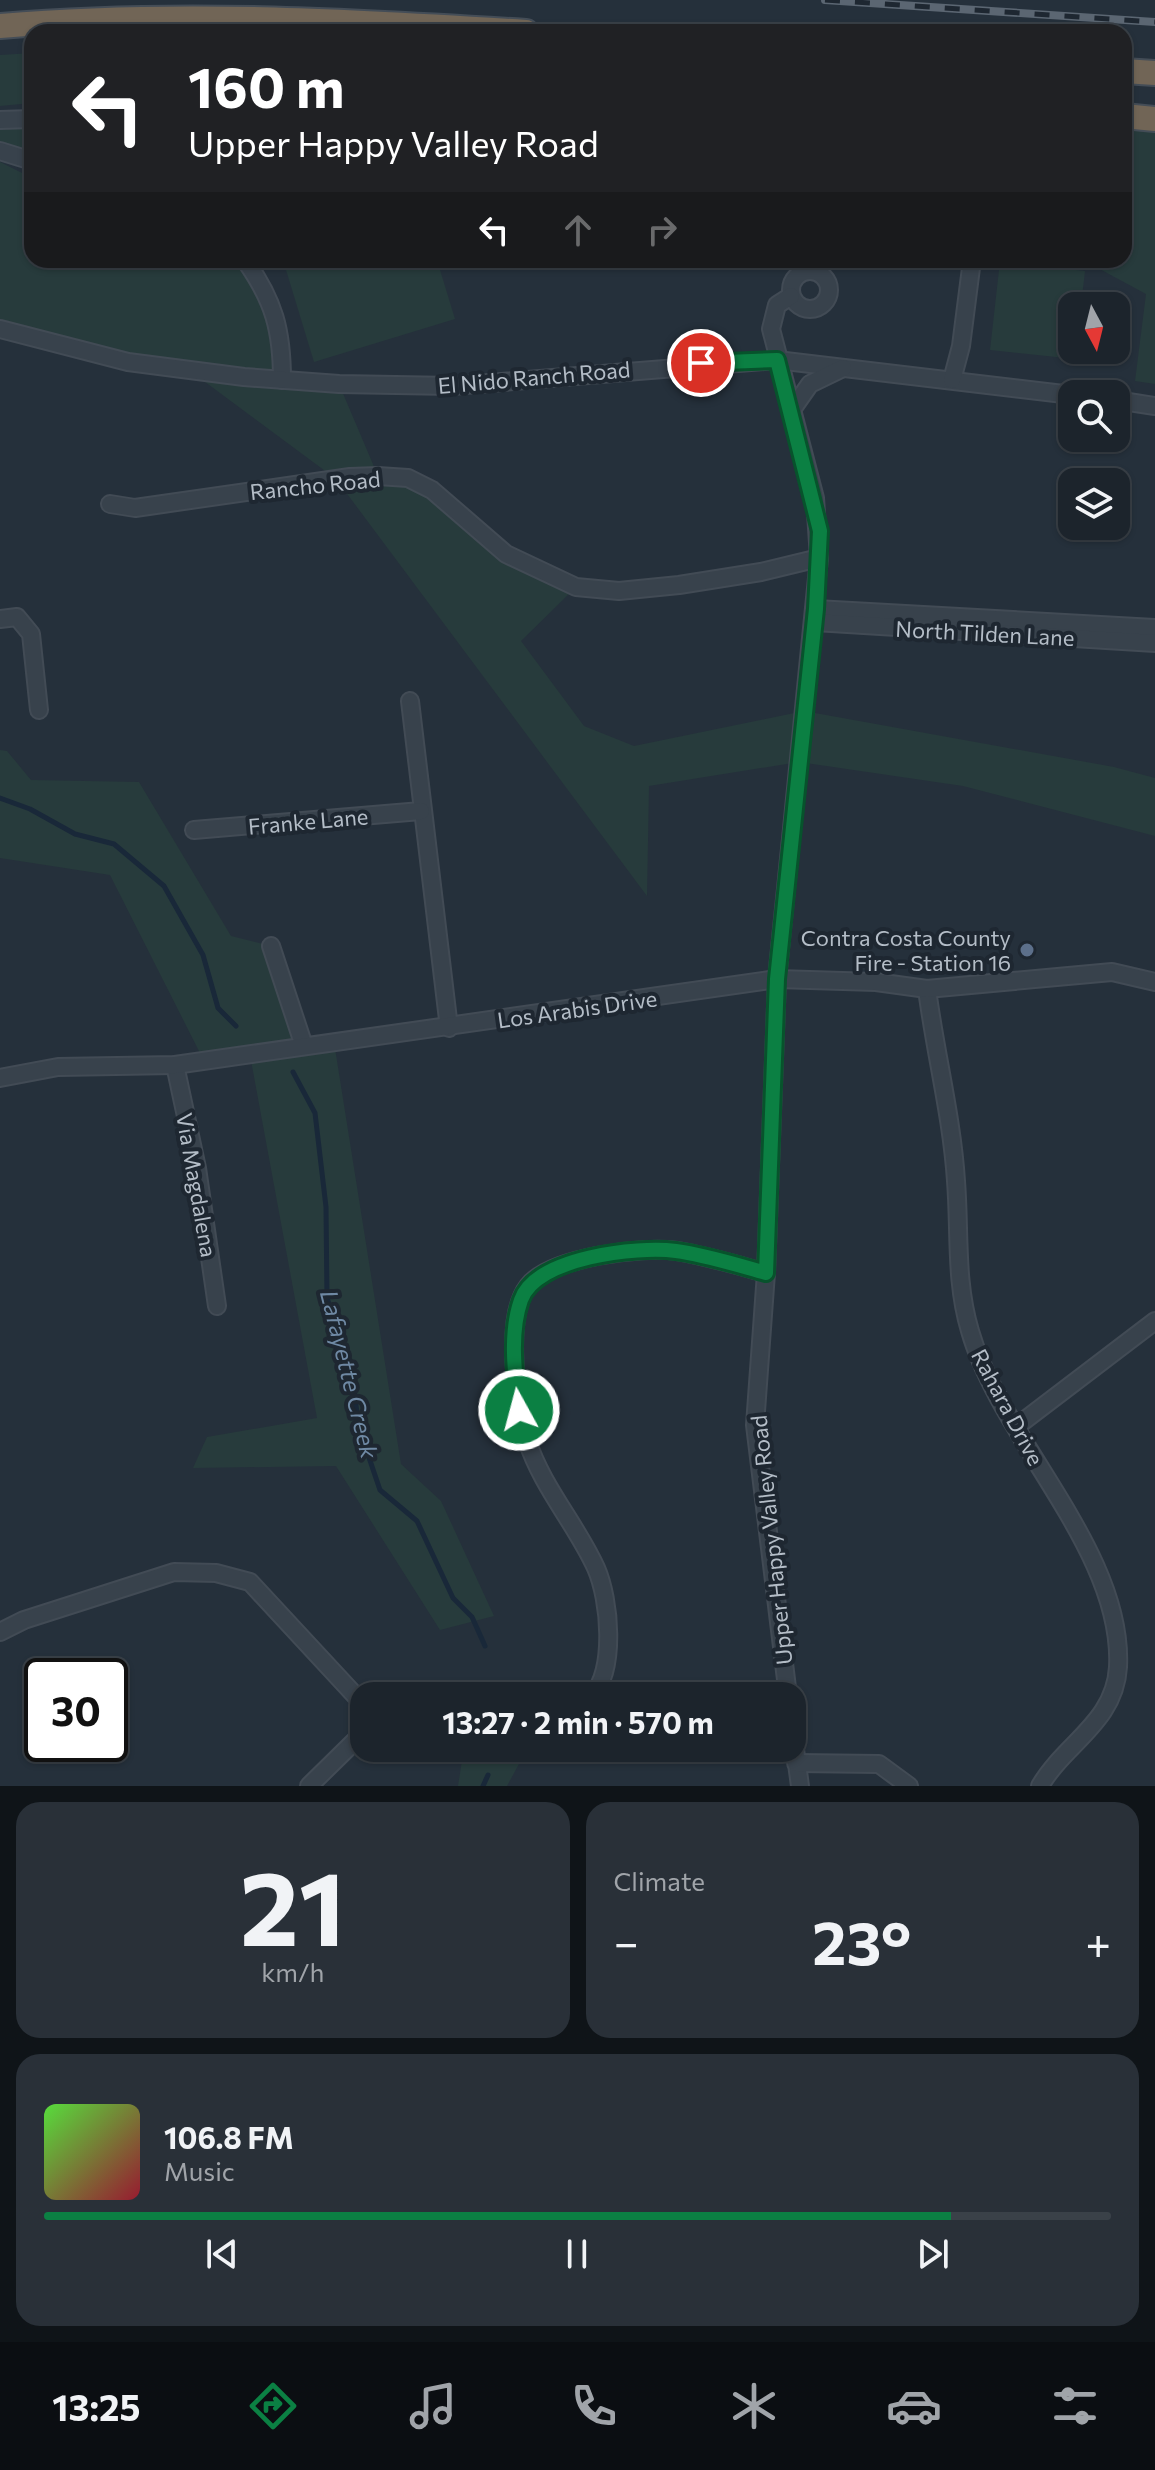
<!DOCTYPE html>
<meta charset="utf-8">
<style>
:root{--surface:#1c242c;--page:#293038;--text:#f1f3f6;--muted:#a0a4a9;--line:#3a4148;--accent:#0b8043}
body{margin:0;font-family:Commissioner,sans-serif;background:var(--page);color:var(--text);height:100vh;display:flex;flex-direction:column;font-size:30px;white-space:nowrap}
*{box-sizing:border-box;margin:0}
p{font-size:26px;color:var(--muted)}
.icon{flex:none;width:44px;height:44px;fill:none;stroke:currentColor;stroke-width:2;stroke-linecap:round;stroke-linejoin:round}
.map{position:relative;height:1786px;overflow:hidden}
.sheet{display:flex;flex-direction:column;gap:16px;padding:16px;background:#0f1418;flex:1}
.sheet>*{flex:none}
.guide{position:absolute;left:24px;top:24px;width:1108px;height:244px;border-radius:24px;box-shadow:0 2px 6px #0004,0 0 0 2px var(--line);background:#202124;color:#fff;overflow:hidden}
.needle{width:52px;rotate:173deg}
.controls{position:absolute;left:1058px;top:292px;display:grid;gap:16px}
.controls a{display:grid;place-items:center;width:72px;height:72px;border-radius:16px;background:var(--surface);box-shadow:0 2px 6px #0004,0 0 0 2px var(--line);font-size:40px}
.speed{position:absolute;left:24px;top:1658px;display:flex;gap:16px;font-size:40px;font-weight:700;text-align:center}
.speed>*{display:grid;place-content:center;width:104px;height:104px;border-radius:50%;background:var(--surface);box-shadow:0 2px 6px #0004,0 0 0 2px var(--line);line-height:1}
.speed .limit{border:4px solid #111;border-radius:12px;background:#fff;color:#111}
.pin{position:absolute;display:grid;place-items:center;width:68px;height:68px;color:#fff;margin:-34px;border:4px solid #fff;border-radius:50%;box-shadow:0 2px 8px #0007}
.me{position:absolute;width:88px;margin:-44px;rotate:353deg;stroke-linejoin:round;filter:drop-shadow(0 0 6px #0008)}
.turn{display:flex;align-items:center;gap:28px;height:168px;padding:0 32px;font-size:36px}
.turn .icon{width:104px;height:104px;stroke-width:2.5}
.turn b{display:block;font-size:56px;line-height:68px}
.lanes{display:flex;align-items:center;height:76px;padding:0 32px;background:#0003;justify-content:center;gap:40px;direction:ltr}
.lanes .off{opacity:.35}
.big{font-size:60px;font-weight:700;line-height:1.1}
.sheet .card{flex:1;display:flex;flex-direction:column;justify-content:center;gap:12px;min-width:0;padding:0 28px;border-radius:24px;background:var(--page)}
.sheet .dial{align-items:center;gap:0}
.dial b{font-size:104px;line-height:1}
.song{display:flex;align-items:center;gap:24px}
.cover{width:96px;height:96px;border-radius:12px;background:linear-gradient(135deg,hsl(110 70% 55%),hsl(350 70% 35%))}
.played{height:8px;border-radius:4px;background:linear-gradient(90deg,var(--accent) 85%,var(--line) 85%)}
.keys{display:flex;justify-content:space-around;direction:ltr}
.heat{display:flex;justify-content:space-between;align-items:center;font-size:44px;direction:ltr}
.sheet .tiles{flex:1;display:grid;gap:16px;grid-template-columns:1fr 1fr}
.card:last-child{grid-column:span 2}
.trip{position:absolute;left:350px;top:1682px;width:456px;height:80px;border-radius:24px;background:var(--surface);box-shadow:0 2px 6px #0004,0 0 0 2px var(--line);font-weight:700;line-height:80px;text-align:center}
.tabs{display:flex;height:128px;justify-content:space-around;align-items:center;background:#0b0e12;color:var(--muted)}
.tabs .icon{width:56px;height:56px}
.tabs .on{color:var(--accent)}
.tabs b{font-size:36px;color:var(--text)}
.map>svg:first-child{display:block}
.green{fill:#273b3c}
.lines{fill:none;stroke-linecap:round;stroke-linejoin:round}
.stream{stroke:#192839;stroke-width:5}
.minor-casing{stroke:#424b55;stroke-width:20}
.highway-casing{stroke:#444d57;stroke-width:28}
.minor{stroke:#38424c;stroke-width:16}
.highway{stroke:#716556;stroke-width:24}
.rail-casing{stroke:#5b6672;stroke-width:8}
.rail{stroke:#1e2731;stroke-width:5;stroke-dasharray:15;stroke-linecap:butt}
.route-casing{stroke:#07532c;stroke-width:20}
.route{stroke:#0b8043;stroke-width:14}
.service-dot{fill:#5c6f8a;stroke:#1e2731;stroke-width:3}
.labels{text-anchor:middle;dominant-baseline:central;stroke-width:8;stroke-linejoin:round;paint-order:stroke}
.street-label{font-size:22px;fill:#b4bdc7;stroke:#1e2731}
.poi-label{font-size:22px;fill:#b4bdc7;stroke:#1e2731;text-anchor:end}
.water-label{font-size:24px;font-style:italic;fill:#6f89a4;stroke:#1e2731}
</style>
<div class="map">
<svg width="1155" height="1786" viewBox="0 0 1155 1786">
<rect width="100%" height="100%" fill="#25303b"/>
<g class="green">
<path d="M32,53v50l-32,3v-51z"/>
<path d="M32,119v42l-32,-10v-31z"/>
<path d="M1124,127l31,3v254l-20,-3 11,-87 -63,-34h41z"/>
<path d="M0,162l32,16v82h213l22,30 15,90 57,4 39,92 30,2 98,76 70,33 -55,54 63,85 50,20 170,-35 310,56 41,11v58l-192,-50 -164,-24 -150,24 -2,110 -311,-417 -147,-109 -189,-41z"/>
<path d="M283,260h154l18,59 -141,43z"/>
<path d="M1000,261l85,10 -4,35h-9l3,53 -85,-9z"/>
<path d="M0,750l7,1 24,29 108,2 92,154 40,10 33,100 30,-4 67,422 40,37 53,115 -54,14 -104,-164 -143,2 14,-31 110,-19 -67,-363 -46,6 -94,-186 -110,-17z"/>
<path d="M464,1748h54l1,16 -12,22h-49z"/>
</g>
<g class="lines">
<g class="stream">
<path d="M0,798l30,11 45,25 39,10 50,42 39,69 15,53 18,18"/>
<path d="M293,1072l22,41 11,94 1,91 24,70 8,60 21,62 37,31 36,77 19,19 13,29"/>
<path d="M483,1786l5,-11"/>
</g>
<defs>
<g id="minor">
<path d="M0,120l32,-1"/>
<path d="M0,151l32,10"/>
<path d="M245,260c29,41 37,70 37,120"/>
<circle cx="810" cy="290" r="19"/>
<path d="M0,329l128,33 116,15 95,7 113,2 325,-26 295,35"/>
<path d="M952,380l9,-34 11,-86"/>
<path d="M1116,400l39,6"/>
<path d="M791,411l19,-27 33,-16"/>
<path d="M110,504l25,4 215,-31 28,-1 30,2 24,12 74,64 70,33 43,4 60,-6 82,-13 58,-14"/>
<path d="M816,609l339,19"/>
<path d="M0,619l17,-2 14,17 8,76"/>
<path d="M815,622l340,21"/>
<path d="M410,701l39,327"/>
<path d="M194,830l227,-19"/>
<path d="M271,946l33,100"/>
<path d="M927,989c8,63 25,128 29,192 4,51 -1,100 14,150 31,109 154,220 148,336 -3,55 -53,76 -78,119"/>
<path d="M175,1065l22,103 20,138"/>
<path d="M0,1078l58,-11 117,-2 602,-86 99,3 51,7 185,-17 43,10"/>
<path d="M1017,1426l138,-105"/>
<path d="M0,1632l24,-12 150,-48 42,1 34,9 114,123"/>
<path d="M592,1696c24,-27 18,-96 4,-128 -20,-44 -54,-81 -69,-128 -11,-36 -23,-123 1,-154 22,-29 115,-40 149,-35 30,5 60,14 89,22"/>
<path d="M788,1696l-33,-271 11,-152 11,-294 42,-421 -4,-60 -44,-169 6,-24 14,-9"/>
<path d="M792,1727l8,59"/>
<path d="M796,1763l83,1 30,22"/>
<path d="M309,1786l55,-54"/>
</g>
<g id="highway">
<path d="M0,26c176,-15 350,-5 526,6"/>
<path d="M1124,71l31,2"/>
<path d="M1124,116l31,3"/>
</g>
</defs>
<use href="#minor" class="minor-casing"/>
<use href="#highway" class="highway-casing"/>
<use href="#minor" class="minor"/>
<use href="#highway" class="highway"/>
<defs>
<path id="rail" d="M825,0l330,22"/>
</defs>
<use href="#rail" class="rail-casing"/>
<use href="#rail" class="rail"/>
</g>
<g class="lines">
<defs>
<path id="route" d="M519,1410c-4,-35 -10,-76 2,-110 15,-43 116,-54 155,-49 30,4 61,14 90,22l11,-294 39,-370 4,-78 -43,-171 -76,3"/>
</defs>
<use href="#route" class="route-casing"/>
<use href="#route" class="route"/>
</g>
<circle class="service-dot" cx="1027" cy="950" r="8"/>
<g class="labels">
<g class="street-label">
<text transform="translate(534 377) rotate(-5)">El Nido Ranch Road</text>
<text transform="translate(315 485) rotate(-6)">Rancho Road</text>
<text transform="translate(985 633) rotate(3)">North Tilden Lane</text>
<text transform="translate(308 821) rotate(-5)">Franke Lane</text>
<text transform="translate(577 1009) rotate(-8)">Los Arabis Drive</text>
<text transform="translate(197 1185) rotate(80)">Via Magdalena</text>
<text transform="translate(1008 1407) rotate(62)">Rahara Drive</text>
<text transform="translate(771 1540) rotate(-96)">Upper Happy Valley Road</text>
</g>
<g class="poi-label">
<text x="1011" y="937">Contra Costa County<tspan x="1011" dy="25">Fire - Station 16</tspan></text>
</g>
<g class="water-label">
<text transform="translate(350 1374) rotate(76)">Lafayette Creek</text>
</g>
</g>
</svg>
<div class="controls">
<a><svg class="needle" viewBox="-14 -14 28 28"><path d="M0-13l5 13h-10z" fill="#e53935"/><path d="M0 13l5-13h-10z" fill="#a0a4a9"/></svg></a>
<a><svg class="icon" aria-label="search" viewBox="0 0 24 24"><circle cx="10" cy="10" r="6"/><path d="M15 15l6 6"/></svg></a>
<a><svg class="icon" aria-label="layers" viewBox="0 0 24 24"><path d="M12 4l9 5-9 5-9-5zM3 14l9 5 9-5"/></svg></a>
</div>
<div class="speed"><div class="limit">30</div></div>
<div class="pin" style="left:701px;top:363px;background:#d93025"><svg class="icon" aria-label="arrive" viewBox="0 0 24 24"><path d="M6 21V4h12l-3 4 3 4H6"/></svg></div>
<svg class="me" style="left:519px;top:1410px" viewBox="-20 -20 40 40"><circle r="17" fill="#0b8043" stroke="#fff" stroke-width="3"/><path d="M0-11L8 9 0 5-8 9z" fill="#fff"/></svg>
<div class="trip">13:27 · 2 min · 570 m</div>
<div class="guide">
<div class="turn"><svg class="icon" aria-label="left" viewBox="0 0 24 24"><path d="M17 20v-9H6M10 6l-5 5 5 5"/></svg><div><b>160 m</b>Upper Happy Valley Road</div></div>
<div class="lanes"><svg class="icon" aria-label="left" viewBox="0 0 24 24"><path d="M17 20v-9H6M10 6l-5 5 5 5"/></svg><svg class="icon off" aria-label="ahead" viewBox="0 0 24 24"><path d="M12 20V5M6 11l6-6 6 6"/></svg><svg class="icon off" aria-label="right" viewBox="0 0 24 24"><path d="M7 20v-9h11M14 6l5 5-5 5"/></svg></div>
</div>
</div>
<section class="sheet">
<div class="tiles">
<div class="card dial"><b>21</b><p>km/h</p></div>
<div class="card"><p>Climate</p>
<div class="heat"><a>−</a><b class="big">23°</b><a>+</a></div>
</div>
<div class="card">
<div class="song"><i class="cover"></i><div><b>106.8 FM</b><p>Music</p></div></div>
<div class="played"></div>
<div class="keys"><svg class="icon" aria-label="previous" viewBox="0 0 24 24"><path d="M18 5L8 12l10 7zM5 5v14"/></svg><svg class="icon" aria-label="pause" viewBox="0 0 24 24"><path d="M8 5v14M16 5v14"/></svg><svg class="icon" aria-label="next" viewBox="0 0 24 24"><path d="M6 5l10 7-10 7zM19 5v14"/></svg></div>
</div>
</div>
</section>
<nav class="tabs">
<b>13:25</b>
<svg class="icon on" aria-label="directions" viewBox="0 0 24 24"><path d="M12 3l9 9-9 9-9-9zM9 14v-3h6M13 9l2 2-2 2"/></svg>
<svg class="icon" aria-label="music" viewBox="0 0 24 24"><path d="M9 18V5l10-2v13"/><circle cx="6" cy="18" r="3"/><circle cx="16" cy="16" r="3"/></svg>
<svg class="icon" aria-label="phone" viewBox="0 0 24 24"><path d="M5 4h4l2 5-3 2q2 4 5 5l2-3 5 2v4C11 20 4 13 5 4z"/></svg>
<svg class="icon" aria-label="climate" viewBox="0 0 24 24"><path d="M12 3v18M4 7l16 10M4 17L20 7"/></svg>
<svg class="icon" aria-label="car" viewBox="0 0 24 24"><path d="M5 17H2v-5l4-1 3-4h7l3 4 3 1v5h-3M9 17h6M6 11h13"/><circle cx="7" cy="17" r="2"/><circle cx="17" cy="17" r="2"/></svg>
<svg class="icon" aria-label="filters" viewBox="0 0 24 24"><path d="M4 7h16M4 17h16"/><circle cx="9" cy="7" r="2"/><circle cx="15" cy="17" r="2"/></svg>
</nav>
